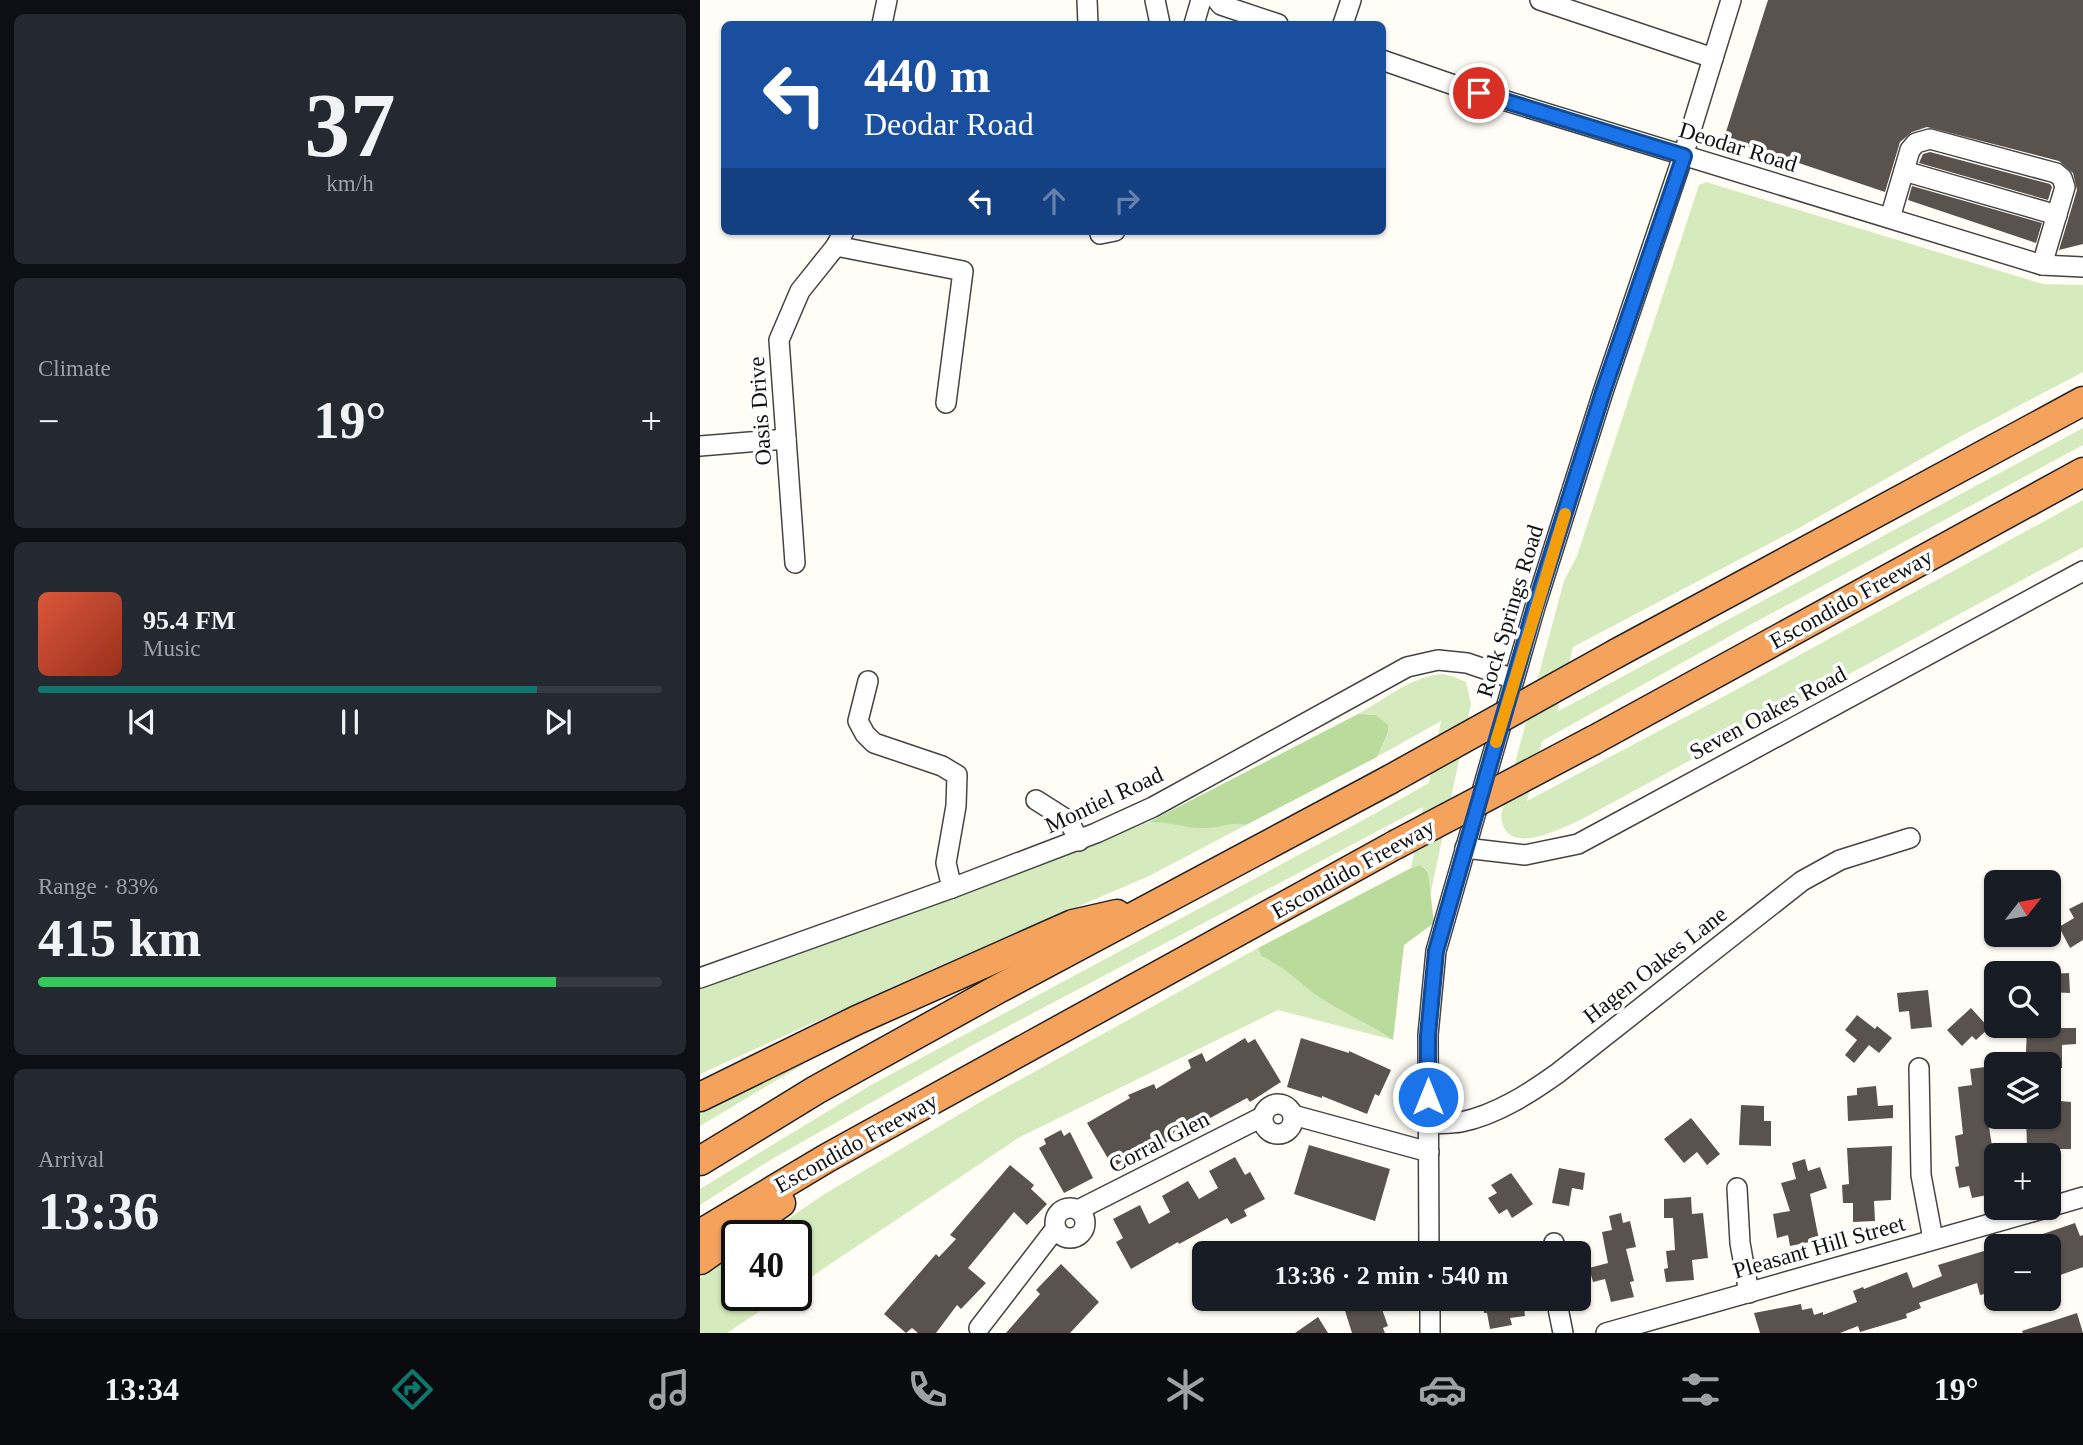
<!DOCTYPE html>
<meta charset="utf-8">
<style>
:root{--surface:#171b24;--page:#242831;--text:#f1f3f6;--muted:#9ea1a6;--line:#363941;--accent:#0f766e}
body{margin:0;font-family:Georgia,serif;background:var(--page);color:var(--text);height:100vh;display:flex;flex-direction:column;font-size:26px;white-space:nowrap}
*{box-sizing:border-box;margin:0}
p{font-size:23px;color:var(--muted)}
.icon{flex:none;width:38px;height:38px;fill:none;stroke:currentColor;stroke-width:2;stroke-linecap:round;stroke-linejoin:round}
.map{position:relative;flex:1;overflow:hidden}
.sheet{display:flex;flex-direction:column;gap:14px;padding:14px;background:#0d0f14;width:700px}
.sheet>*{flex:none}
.guide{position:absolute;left:21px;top:21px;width:665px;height:214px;border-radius:10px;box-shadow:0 2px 5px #0004;background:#1a4fa0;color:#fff;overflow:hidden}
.needle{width:46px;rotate:59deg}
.tools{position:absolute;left:1284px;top:870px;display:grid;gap:14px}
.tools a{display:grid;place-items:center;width:77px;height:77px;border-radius:10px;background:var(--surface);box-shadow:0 2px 5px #0004;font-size:35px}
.speed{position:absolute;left:21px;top:1220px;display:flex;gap:14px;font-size:35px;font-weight:700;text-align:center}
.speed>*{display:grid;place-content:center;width:91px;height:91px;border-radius:50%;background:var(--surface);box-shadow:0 2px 5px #0004;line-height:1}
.speed .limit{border:4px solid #111;border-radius:10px;background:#fff;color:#111}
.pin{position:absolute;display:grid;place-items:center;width:60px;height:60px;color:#fff;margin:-30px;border:4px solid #fff;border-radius:50%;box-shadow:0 2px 7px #0007}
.me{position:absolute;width:77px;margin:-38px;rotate:0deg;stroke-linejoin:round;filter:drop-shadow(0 0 5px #0008)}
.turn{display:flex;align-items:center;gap:24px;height:147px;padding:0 28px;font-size:32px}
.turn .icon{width:91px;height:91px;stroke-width:2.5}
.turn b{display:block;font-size:49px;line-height:60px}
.lanes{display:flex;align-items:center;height:66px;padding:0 28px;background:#0003;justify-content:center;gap:35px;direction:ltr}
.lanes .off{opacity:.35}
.big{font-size:52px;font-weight:700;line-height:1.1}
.sheet .widget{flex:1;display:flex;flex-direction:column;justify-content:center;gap:10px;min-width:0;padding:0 24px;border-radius:10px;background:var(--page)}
.sheet .dial{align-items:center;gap:0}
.dial b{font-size:91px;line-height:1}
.song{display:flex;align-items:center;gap:21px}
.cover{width:84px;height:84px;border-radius:10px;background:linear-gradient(135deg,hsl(10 70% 55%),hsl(10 70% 35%))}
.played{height:7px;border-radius:4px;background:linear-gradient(90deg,var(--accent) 80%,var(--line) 80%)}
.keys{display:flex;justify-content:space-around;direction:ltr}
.heat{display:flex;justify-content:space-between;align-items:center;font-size:38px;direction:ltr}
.charge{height:10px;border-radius:5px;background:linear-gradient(90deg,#34c759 83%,var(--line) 0)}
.trip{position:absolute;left:492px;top:1241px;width:399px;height:70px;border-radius:10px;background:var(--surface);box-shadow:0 2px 5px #0004;font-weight:700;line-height:70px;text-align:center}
.tabs{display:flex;height:112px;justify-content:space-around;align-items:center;background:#090b0e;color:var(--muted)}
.tabs .icon{width:49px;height:49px}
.tabs .selected{color:var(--accent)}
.tabs b{font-size:32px;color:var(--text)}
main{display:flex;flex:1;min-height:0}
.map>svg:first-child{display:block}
.green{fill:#d5ebbd}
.forest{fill:#b9dc9c}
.building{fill:#5a524d}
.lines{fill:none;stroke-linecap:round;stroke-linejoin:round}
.minor-casing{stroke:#444;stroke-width:22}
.highway-casing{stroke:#222;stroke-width:31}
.minor{stroke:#fff;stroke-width:19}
.highway{stroke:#f5a25d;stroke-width:28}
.highway-bridge-casing{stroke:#222;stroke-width:31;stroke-linecap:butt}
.highway-bridge{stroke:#f5a25d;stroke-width:28}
.route-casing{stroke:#114b97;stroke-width:18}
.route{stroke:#1a73e8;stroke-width:12}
.slow{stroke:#f59e0b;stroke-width:12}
.labels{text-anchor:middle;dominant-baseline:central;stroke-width:7;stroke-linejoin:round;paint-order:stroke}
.street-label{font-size:23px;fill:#111;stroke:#fff}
</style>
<main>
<section class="sheet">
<div class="widget dial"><b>37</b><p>km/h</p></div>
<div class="widget"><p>Climate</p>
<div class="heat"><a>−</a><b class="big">19°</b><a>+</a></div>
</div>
<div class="widget">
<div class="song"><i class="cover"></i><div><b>95.4 FM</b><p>Music</p></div></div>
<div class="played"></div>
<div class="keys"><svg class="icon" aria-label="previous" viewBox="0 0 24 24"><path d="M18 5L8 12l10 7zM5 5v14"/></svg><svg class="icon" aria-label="pause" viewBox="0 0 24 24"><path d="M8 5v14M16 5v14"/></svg><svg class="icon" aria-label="next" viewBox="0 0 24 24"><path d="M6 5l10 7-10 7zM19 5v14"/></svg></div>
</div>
<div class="widget"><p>Range · 83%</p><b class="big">415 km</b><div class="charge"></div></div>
<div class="widget"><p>Arrival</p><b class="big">13:36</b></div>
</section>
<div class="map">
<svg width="1383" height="1333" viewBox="0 0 1383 1333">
<rect width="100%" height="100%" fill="#fffdf5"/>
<g class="green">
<path d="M1006,182l337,102 40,1v87l-118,62 -166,94 -226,119 -16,65 526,-284v17l-344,186 -197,110 -15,60 194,-103 362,-198v47l-499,271c-22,10 -80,42 -83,-3l63,-234 13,-25 122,-371z"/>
<path d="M742,674l10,2 14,6 5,22 -41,192 -2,-25 -7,-6 -10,3 12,-61 -454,240 -197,112 -72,46v-16l171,-104 485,-261 73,-41 12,-62 -64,36 11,-23 -1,-9 -11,-10 -18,-1c26,-14 54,-38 84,-40z"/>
<path d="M463,821l43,7 30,-6 10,3 -97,51 -217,93 -232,105v-87l185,-64 264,-101z"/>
<path d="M558,948l3,8c25,10 42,31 64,45 22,14 46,24 68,39l-115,-30 -258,127 -224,150v-51h-33l60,-41 164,-97z"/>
<path d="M171,1024l-171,102v-21z"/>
<path d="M37,1253v42h47l-57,38h-27v-55z"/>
</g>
<g class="forest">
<path d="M658,714l18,1 12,10v8l-11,24 -131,68c-14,-4 -25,3 -40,3 -19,1 -37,-7 -57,-6z"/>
<path d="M721,865l7,7 6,51 -30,22 -11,95c-22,-15 -46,-25 -68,-39 -22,-14 -40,-35 -64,-45l-3,-8 153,-80z"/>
</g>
<g class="building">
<path d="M1068,0h315v244l-24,6 18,-60 -4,-17 -14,-12 -132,-34 -15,5 -12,10 -15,50 -161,-54z"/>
<path d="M1230,152l120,32 2,3 -4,13 -129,-37 4,-9z"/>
<path d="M1212,186l130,37 -6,20 -128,-43z"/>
<path d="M1383,902v38l-13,8 -11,-21 15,-9 -5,-9z"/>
<path d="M1369,973l1,20 -21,-1v-18z"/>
<path d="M1228,990l4,37 -21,2 -2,-18 -10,1 -2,-19z"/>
<path d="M1271,1008l18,20 -13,12 -4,-4 -10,10 -15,-16z"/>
<path d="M1157,1015l18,14 2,-3 15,12 -13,15 -10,-8 -15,18 -9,-8 12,-15 -12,-10z"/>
<path d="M1327,1028h49v16l-14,1v23h-13v-4h-10v-12h-13z"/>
<path d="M545,1038l3,5 7,-4 26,43 -31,20 -3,-4 -90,49 -2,-3 -42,23 -26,-44 43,-25 -2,-3 26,-11 2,5 35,-21 -3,-8 14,-7 4,9z"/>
<path d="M601,1038l48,15v-2l42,19 -12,26 -4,-2 -8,20 -45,-18v2l-35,-11z"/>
<path d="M1285,1067l1,11h6l5,37h-10l7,43h3v35l-25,5 -3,-12 -10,2 -4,-21 4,-1 -4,-30 8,-2 -5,-47 14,-2 -2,-16z"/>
<path d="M1176,1086l2,20 15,-1v13l-45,3 -1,-25 10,-1v-7z"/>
<path d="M1349,1100l22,2v47h-14v6h-22v-8l-8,1 -1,-32h23z"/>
<path d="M1041,1105l23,1v15h7v25l-32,-1z"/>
<path d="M991,1118l29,36 -13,11 -10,-13 -13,11 -20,-24z"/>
<path d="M361,1130l3,6 6,-4 23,46 -29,15 -25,-45 7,-4 -2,-5z"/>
<path d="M609,1145l81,24 -15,52 -81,-27z"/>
<path d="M1192,1146l-1,54 -17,1 1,20 -22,1v-19h-10l-1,-18 7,-1 -2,-36z"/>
<path d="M535,1157l10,18 5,-3 15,27 -21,11 3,6 -16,8 -4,-6 -48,26 -1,-2 -47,27 -15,-27 7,-4 -10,-19 27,-14 9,19 21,-12 -8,-16 26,-15 11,18 19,-11 -9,-17z"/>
<path d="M1105,1159l3,12 12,-4 7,21 -17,6 9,46 -29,6 -2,-11 -11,3 -4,-24 17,-3 -9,-28 15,-4 -4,-16z"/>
<path d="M310,1165l24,20 -3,4 16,15 -20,21 -13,-13 -46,56 18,15 -25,26 -4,-4 -21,28h-18l-6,-5 -6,5 -22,-19 52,-60 3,3 17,-18 -6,-4z"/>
<path d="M859,1168l26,5 -2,17 -11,-2 -3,18 -17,-3z"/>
<path d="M811,1173l22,31 -21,14 -5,-9 -8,5 -11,-16 9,-5 -6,-8z"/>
<path d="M991,1197l1,17 11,-1 5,45 -16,2 2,20 -28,2 -2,-13 4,-1 -2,-17 9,-1 -2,-32h-9v-19z"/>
<path d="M921,1213l2,10 7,-2 6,26 -10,2 8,32 -4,1 4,15 -23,5 -6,-23 -12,3 -4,-14 19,-5 -6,-31 10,-2 -3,-14z"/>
<path d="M1375,1223l5,13 3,-1v32l-34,12v-33h-12l-3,-9z"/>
<path d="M1297,1247v44l-17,4 -3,-12 -58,20 2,5 -15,6 1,4 -47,14 -2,-6 -18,7h-80l-6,-20 47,-9 1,6 10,-2 2,7 9,-3v3l34,-13 -4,-11 10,-4 1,2 43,-17 6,16 29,-12 -4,-11z"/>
<path d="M361,1264l38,38 -29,31h-64l34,-39 -4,-4z"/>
<path d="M641,1298h37l10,28 -5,2 2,5h-33z"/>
<path d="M782,1298h41l2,18 -15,2 2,7 -22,4 -3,-16h-3z"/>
<path d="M1377,1313l6,20h-60l-1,-2z"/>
<path d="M618,1317l10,16h-33z"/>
</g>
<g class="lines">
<defs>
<g id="minor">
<path d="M387,0l1,24"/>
<path d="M455,0l5,24"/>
<path d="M517,0l4,5 57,19"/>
<path d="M840,0l173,58"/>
<path d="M182,24l5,-24"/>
<path d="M494,24l7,-24"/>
<path d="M643,24l8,-24"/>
<path d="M682,60l72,25 588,180 41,2"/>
<path d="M1204,171l153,44"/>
<path d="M1190,218l20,-68 6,-7 14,-4 126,34 6,5 3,9 -23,78"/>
<path d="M400,234l15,-3"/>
<path d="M136,246l127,25 -17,132"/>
<path d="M0,446l86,-7"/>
<path d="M95,563l-16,-223 21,-49 36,-45 8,-15"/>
<path d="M168,681l-10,40 7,13 9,9 68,23 15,9 -1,31 -10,57 6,25"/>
<path d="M336,800l33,21 10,20"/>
<path d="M765,848l60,7 53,-11 505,-273"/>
<path d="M0,978l252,-90 144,-55 57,-26 254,-140 31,-7 29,3 47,16"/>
<path d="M1219,1068l2,107 12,64"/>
<circle cx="578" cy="1119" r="15"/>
<path d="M593,1115l136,37"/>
<path d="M728,1124c11,-1 23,0 33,-2 35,-7 69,-29 97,-49l244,-192 38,-21 70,-22"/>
<path d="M1037,1188l3,55 9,50"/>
<path d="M1349,1207l34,-10"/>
<circle cx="370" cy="1223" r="15"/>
<path d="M378,1210l184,-93"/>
<path d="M854,1243v10"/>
<path d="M729,1253l-1,-218 8,-84 99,-344 68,-215 80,-236 48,-156"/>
<path d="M730,1298v35"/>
<path d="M856,1298l7,35"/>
<path d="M279,1328l77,-100"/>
<path d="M906,1333l440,-125"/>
</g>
<g id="highway">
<path d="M917,653l466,-252"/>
<path d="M894,740l489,-268"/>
<path d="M0,1097l157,-77 216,-96 44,-10"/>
<path d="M0,1161l116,-71 182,-101 391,-209"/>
<path d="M0,1234l127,-76 568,-313"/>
<path d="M0,1260l81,-57"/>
</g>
</defs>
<use href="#minor" class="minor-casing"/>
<use href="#highway" class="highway-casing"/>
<use href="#minor" class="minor"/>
<use href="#highway" class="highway"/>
<defs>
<g id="highway-bridge">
<path d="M689,780l228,-127"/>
<path d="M695,845l199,-105"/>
</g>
</defs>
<use href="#highway-bridge" class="highway-bridge-casing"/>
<use href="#highway-bridge" class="highway-bridge"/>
</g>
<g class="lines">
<defs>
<path id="route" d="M728,1097v-62l8,-84 99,-344 68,-215 81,-236 -205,-63"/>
</defs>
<use href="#route" class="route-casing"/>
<use href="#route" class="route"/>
<path class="slow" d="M796,742l69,-228"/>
</g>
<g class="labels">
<g class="street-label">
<text transform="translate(1038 147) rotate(17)">Deodar Road</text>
<text transform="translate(60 411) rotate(-94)">Oasis Drive</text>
<text transform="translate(1151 599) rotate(-29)">Escondido Freeway</text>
<text transform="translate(810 611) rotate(-73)">Rock Springs Road</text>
<text transform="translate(1068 713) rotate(-28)">Seven Oakes Road</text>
<text transform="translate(404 800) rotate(-25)">Montiel Road</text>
<text transform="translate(653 869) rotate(-29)">Escondido Freeway</text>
<text transform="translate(955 965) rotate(-38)">Hagen Oakes Lane</text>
<text transform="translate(459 1142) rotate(-27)">Corral Glen</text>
<text transform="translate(156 1143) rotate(-29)">Escondido Freeway</text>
<text transform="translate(1119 1247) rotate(-16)">Pleasant Hill Street</text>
</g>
</g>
</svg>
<div class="tools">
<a><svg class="needle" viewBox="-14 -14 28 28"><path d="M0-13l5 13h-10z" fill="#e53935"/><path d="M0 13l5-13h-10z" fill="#9ea1a6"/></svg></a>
<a><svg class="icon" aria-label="search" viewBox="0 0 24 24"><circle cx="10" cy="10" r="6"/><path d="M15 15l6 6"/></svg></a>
<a><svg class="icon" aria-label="layers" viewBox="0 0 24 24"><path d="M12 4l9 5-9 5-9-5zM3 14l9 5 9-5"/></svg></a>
<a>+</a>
<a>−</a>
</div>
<div class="speed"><div class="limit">40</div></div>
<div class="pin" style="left:779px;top:93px;background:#d93025"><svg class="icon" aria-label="arrive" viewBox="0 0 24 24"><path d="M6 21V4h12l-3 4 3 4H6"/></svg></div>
<svg class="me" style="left:728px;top:1097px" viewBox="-20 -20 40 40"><circle r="17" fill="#1a73e8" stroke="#fff" stroke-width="3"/><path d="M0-11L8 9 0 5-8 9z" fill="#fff"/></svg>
<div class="trip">13:36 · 2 min · 540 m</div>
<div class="guide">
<div class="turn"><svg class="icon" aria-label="left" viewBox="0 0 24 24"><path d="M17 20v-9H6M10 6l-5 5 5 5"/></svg><div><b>440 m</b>Deodar Road</div></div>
<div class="lanes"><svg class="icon" aria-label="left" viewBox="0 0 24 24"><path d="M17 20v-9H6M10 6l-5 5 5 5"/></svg><svg class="icon off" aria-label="ahead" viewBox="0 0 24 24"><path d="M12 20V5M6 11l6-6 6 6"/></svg><svg class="icon off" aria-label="right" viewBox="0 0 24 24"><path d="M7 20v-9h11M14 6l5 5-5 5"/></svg></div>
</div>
</div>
</main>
<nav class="tabs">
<b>13:34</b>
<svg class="icon selected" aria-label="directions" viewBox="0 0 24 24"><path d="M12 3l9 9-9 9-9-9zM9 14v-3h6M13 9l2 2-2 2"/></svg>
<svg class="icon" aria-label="music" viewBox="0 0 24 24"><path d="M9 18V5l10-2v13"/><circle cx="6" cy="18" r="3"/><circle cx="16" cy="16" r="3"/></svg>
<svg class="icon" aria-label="phone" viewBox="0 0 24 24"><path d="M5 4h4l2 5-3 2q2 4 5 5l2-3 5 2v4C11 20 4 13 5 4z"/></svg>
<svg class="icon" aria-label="climate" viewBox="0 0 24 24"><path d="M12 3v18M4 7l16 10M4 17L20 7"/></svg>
<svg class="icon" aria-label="car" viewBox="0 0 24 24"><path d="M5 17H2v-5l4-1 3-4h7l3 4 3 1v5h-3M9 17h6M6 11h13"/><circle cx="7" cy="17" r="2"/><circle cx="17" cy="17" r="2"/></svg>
<svg class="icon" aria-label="filters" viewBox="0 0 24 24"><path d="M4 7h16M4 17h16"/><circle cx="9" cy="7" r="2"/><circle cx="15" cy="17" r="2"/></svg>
<b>19°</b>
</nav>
